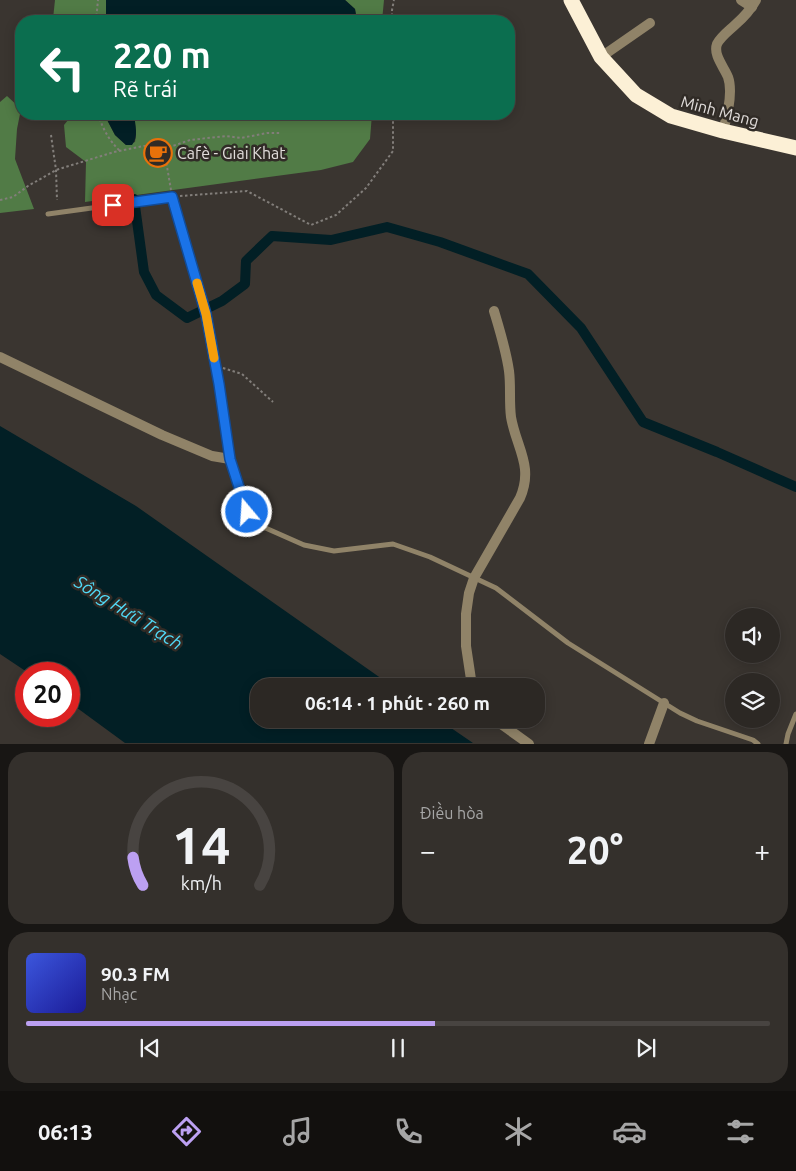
<!DOCTYPE html>
<html lang="vi">
<meta charset="utf-8">
<style>
:root{--surface:#2c2824;--page:#34302c;--text:#f1f3f6;--muted:#a6a6a6;--line:#484441;--accent:#bca0f2}
body{margin:0;font-family:Ubuntu,sans-serif;background:var(--page);color:var(--text);height:100vh;display:flex;flex-direction:column;font-size:19px;white-space:nowrap}
*{box-sizing:border-box;margin:0}
p{font-size:16px;color:var(--muted)}
.icon{flex:none;width:28px;height:28px;fill:none;stroke:currentColor;stroke-width:2;stroke-linecap:round;stroke-linejoin:round}
.map{position:relative;height:744px;overflow:hidden}
.side{display:flex;flex-direction:column;gap:8px;padding:8px;background:#181614;flex:1}
.side>*{flex:none}
.hud{position:absolute;left:15px;top:15px;width:500px;height:105px;border-radius:20px;box-shadow:0 2px 12px #0003,0 0 0 1px var(--line);background:#0b6e4f;color:#fff;overflow:hidden}
.tools{position:absolute;left:725px;top:608px;display:grid;gap:10px}
.tools a{display:grid;place-items:center;width:55px;height:55px;border-radius:50%;background:var(--surface);box-shadow:0 2px 12px #0003,0 0 0 1px var(--line);font-size:25px}
.speed{position:absolute;left:15px;top:662px;display:flex;gap:10px;font-size:25px;font-weight:700;text-align:center}
.speed>*{display:grid;place-content:center;width:65px;height:65px;border-radius:50%;background:var(--surface);box-shadow:0 2px 12px #0003,0 0 0 1px var(--line);line-height:1}
.speed .limit{border:8px solid #d22;background:#fff;color:#111}
.pin{position:absolute;display:grid;place-items:center;width:42px;height:42px;color:#fff;margin:-21px;border-radius:10px;box-shadow:0 2px 8px #0006}
.me{position:absolute;width:55px;margin:-28px;rotate:342deg;stroke-linejoin:round;filter:drop-shadow(0 0 4px #0008)}
.turn{display:flex;align-items:center;gap:18px;height:105px;padding:0 15px;font-size:22px}
.turn .icon{width:65px;height:65px;stroke-width:2.5}
.turn b{display:block;font-size:35px;line-height:42px}
.big{font-size:38px;font-weight:600;line-height:1.1}
.side .tile{flex:1;display:flex;flex-direction:column;justify-content:center;gap:8px;min-width:0;padding:0 18px;border-radius:20px;background:var(--page)}
.side .dial{align-items:center;gap:0}
.dial svg{height:130px;overflow:visible;fill:none;stroke:var(--line);stroke-width:7;stroke-linecap:round;text-anchor:middle}
.dial text{fill:var(--text);stroke:none}
.song{display:flex;align-items:center;gap:15px}
.cover{width:60px;height:60px;border-radius:8px;background:linear-gradient(135deg,hsl(230 70% 55%),hsl(240 70% 35%))}
.played{height:5px;border-radius:2px;background:linear-gradient(90deg,var(--accent) 55%,var(--line) 55%)}
.keys{display:flex;justify-content:space-around;direction:ltr}
.heat{display:flex;justify-content:space-between;align-items:center;font-size:28px;direction:ltr}
.side .tiles{flex:1;display:grid;gap:8px;grid-template-columns:1fr 1fr}
.tile:last-child{grid-column:span 2}
.trip{position:absolute;left:250px;top:678px;width:295px;height:50px;border-radius:20px;background:var(--surface);box-shadow:0 2px 12px #0003,0 0 0 1px var(--line);font-weight:600;line-height:50px;text-align:center}
.menu{display:flex;height:80px;justify-content:space-around;align-items:center;background:#12100e;color:var(--muted)}
.menu .icon{width:35px;height:35px}
.menu .on{color:var(--accent)}
.menu b{font-size:22px;color:var(--text)}
.map>svg:first-child{display:block}
.forest{fill:#517b46}
.water{fill:#021f25}
.lines{fill:none;stroke-linecap:round;stroke-linejoin:round}
.canal{stroke:#021f25;stroke-width:10}
.path{stroke:#827e7a;stroke-width:2;stroke-dasharray:2.5 2.5;stroke-linecap:butt}
.lane{stroke:#908368;stroke-width:5}
.street{stroke:#908368;stroke-width:10}
.highway{stroke:#fcf0d6;stroke-width:15}
.route-casing{stroke:#114b97;stroke-width:12}
.route{stroke:#1a73e8;stroke-width:9}
.slow{stroke:#f59e0b;stroke-width:9}
.labels{text-anchor:middle;dominant-baseline:central;stroke-width:5;stroke-linejoin:round;paint-order:stroke}
.street-label{font-size:16px;fill:#e0dcda;stroke:#302b26}
.poi-label{font-size:16px;fill:#e0dcda;stroke:#302b26;text-anchor:start}
.water-label{font-size:18px;font-style:italic;fill:#51d9f6;stroke:#302b26}
</style>
<div class="map">
<svg width="796" height="744" viewBox="0 0 796 744">
<rect width="100%" height="100%" fill="#3a3530"/>
<g class="forest">
<path d="M55,0h51v21h-52l-1,-2z"/>
<path d="M345,0h39l-2,21h-25l-2,-12z"/>
<path d="M7,96l14,13 -4,20 -2,30 19,50 -34,4v-111z"/>
<path d="M73,114h31l11,21 11,10 9,-3 1,-7 -2,-21h238l-2,25 -17,23 -32,8 -236,32 1,-40 -20,-15 -2,-22z"/>
</g>
<g class="water">
<path d="M106,0h239l10,9 2,12h-251z"/>
<path d="M104,114h30c1,10 5,23 -2,31h-6l-11,-10z"/>
<path d="M0,426l136,80 256,180h-133v33h179l35,24h-348l-56,-41v-28h-39l-30,-20z"/>
</g>
<g class="lines">
<path class="canal" d="M134,199l10,73 12,23 31,23 35,-17 23,-17 1,-23 26,-25 59,4 56,-13 53,15 88,32 53,54 62,94 74,30 79,35"/>
<g class="path">
<path d="M36,15l1,6"/>
<path d="M96,21l2,-21"/>
<path d="M392,21v-11l2,-10"/>
<path d="M49,114v2"/>
<path d="M98,114c5,15 10,25 22,37"/>
<path d="M51,135l5,35 1,30"/>
<path d="M164,149l26,-9 36,-4 15,2 26,-5h14"/>
<path d="M180,196l67,-5 64,34 25,-10 30,-27 27,-37v-37"/>
<path d="M0,200l13,-3 15,-11 28,-16 58,-18 30,-6 20,3 7,41"/>
<path d="M223,368l19,6 31,28"/>
</g>
<g class="lane">
<path d="M48,214l124,-17 34,117 10,52 14,93 17,53 14,14 43,19 30,6 59,-7 37,13 66,31 72,55 112,70 17,8 56,19 5,4"/>
<path d="M786,744l2,-10 8,-20"/>
</g>
<g class="street">
<path d="M741,0l11,7"/>
<path d="M601,57l49,-34"/>
<path d="M723,131c4,-14 10,-40 5,-54 -4,-10 -15,-22 -11,-33 4,-8 13,-14 19,-20 8,-7 15,-15 20,-24"/>
<path d="M0,357l162,78 50,21 18,3"/>
<path d="M472,686l-6,-40v-32l3,-21 5,-15 46,-80c14,-32 -4,-51 -9,-81 -2,-16 0,-31 -2,-46 -3,-21 -9,-40 -15,-60"/>
<path d="M494,719l35,25"/>
<path d="M649,744l15,-41"/>
</g>
<path class="highway" d="M571,0l30,57 35,38 35,21 52,15 73,17"/>
</g>
<g class="lines">
<defs>
<path id="route" d="M113,205l59,-8 34,117 13,70 11,75 17,53"/>
</defs>
<use href="#route" class="route-casing"/>
<use href="#route" class="route"/>
<path class="slow" d="M197,283l9,31 8,44"/>
</g>
<defs>
<symbol id="cafe-ring" viewBox="-11 -11 22 22"><circle r="9.5" fill="#302b26" stroke="#e8710a" stroke-width="1.5"/><path d="M-5.5-4.5H6V0H3Q3 3.5 0 3.5H-2.5Q-5.5 3.5-5.5 0ZM3-3.2v2h1.7v-2ZM-6 4.5H4V6H-6Z" fill="#e8710a"/></symbol>
</defs>
<g fill-rule="evenodd">
<use href="#cafe-ring" x="142" y="137" width="32" height="32"/>
</g>
<g class="labels">
<g class="street-label">
<text transform="translate(720 111) rotate(15)">Minh Mang</text>
</g>
<g class="poi-label">
<text x="177" y="153">Cafè - Giai Khat</text>
</g>
<g class="water-label">
<text transform="translate(129 612) rotate(32)">Sông Hữu Trạch</text>
</g>
</g>
</svg>
<div class="tools">
<a><svg class="icon" aria-label="sound" viewBox="0 0 24 24"><path d="M4 9h4l5-4v14l-5-4H4zM17 9q2 3 0 6"/></svg></a>
<a><svg class="icon" aria-label="layers" viewBox="0 0 24 24"><path d="M12 4l9 5-9 5-9-5zM3 14l9 5 9-5"/></svg></a>
</div>
<div class="speed"><div class="limit">20</div></div>
<div class="pin" style="left:113px;top:205px;background:#d93025"><svg class="icon" aria-label="arrive" viewBox="0 0 24 24"><path d="M6 21V4h12l-3 4 3 4H6"/></svg></div>
<svg class="me" style="left:247px;top:512px" viewBox="-20 -20 40 40"><circle r="17" fill="#1a73e8" stroke="#fff" stroke-width="3"/><path d="M0-11L8 9 0 5-8 9z" fill="#fff"/></svg>
<div class="trip">06:14 · 1 phút · 260 m</div>
<div class="hud">
<div class="turn"><svg class="icon" aria-label="left" viewBox="0 0 24 24"><path d="M17 20v-9H6M10 6l-5 5 5 5"/></svg><div><b>220 m</b>Rẽ trái</div></div>
</div>
</div>
<section class="side">
<div class="tiles">
<div class="tile dial"><svg viewBox="0 0 100 80">
<path d="M14 69A42 42 0 1 1 86 69"/>
<path d="M14 69A42 42 0 0 1 8 52" stroke="#bca0f2"/>
<text x="50" y="56" font-size="32" font-weight="700">14</text>
<text x="50" y="72" font-size="11">km/h</text>
</svg></div>
<div class="tile"><p>Điều hòa</p>
<div class="heat"><a>−</a><b class="big">20°</b><a>+</a></div>
</div>
<div class="tile">
<div class="song"><i class="cover"></i><div><b>90.3 FM</b><p>Nhạc</p></div></div>
<div class="played"></div>
<div class="keys"><svg class="icon" aria-label="previous" viewBox="0 0 24 24"><path d="M18 5L8 12l10 7zM5 5v14"/></svg><svg class="icon" aria-label="pause" viewBox="0 0 24 24"><path d="M8 5v14M16 5v14"/></svg><svg class="icon" aria-label="next" viewBox="0 0 24 24"><path d="M6 5l10 7-10 7zM19 5v14"/></svg></div>
</div>
</div>
</section>
<nav class="menu">
<b>06:13</b>
<svg class="icon on" aria-label="directions" viewBox="0 0 24 24"><path d="M12 3l9 9-9 9-9-9zM9 14v-3h6M13 9l2 2-2 2"/></svg>
<svg class="icon" aria-label="music" viewBox="0 0 24 24"><path d="M9 18V5l10-2v13"/><circle cx="6" cy="18" r="3"/><circle cx="16" cy="16" r="3"/></svg>
<svg class="icon" aria-label="phone" viewBox="0 0 24 24"><path d="M5 4h4l2 5-3 2q2 4 5 5l2-3 5 2v4C11 20 4 13 5 4z"/></svg>
<svg class="icon" aria-label="climate" viewBox="0 0 24 24"><path d="M12 3v18M4 7l16 10M4 17L20 7"/></svg>
<svg class="icon" aria-label="car" viewBox="0 0 24 24"><path d="M5 17H2v-5l4-1 3-4h7l3 4 3 1v5h-3M9 17h6M6 11h13"/><circle cx="7" cy="17" r="2"/><circle cx="17" cy="17" r="2"/></svg>
<svg class="icon" aria-label="filters" viewBox="0 0 24 24"><path d="M4 7h16M4 17h16"/><circle cx="9" cy="7" r="2"/><circle cx="15" cy="17" r="2"/></svg>
</nav>
